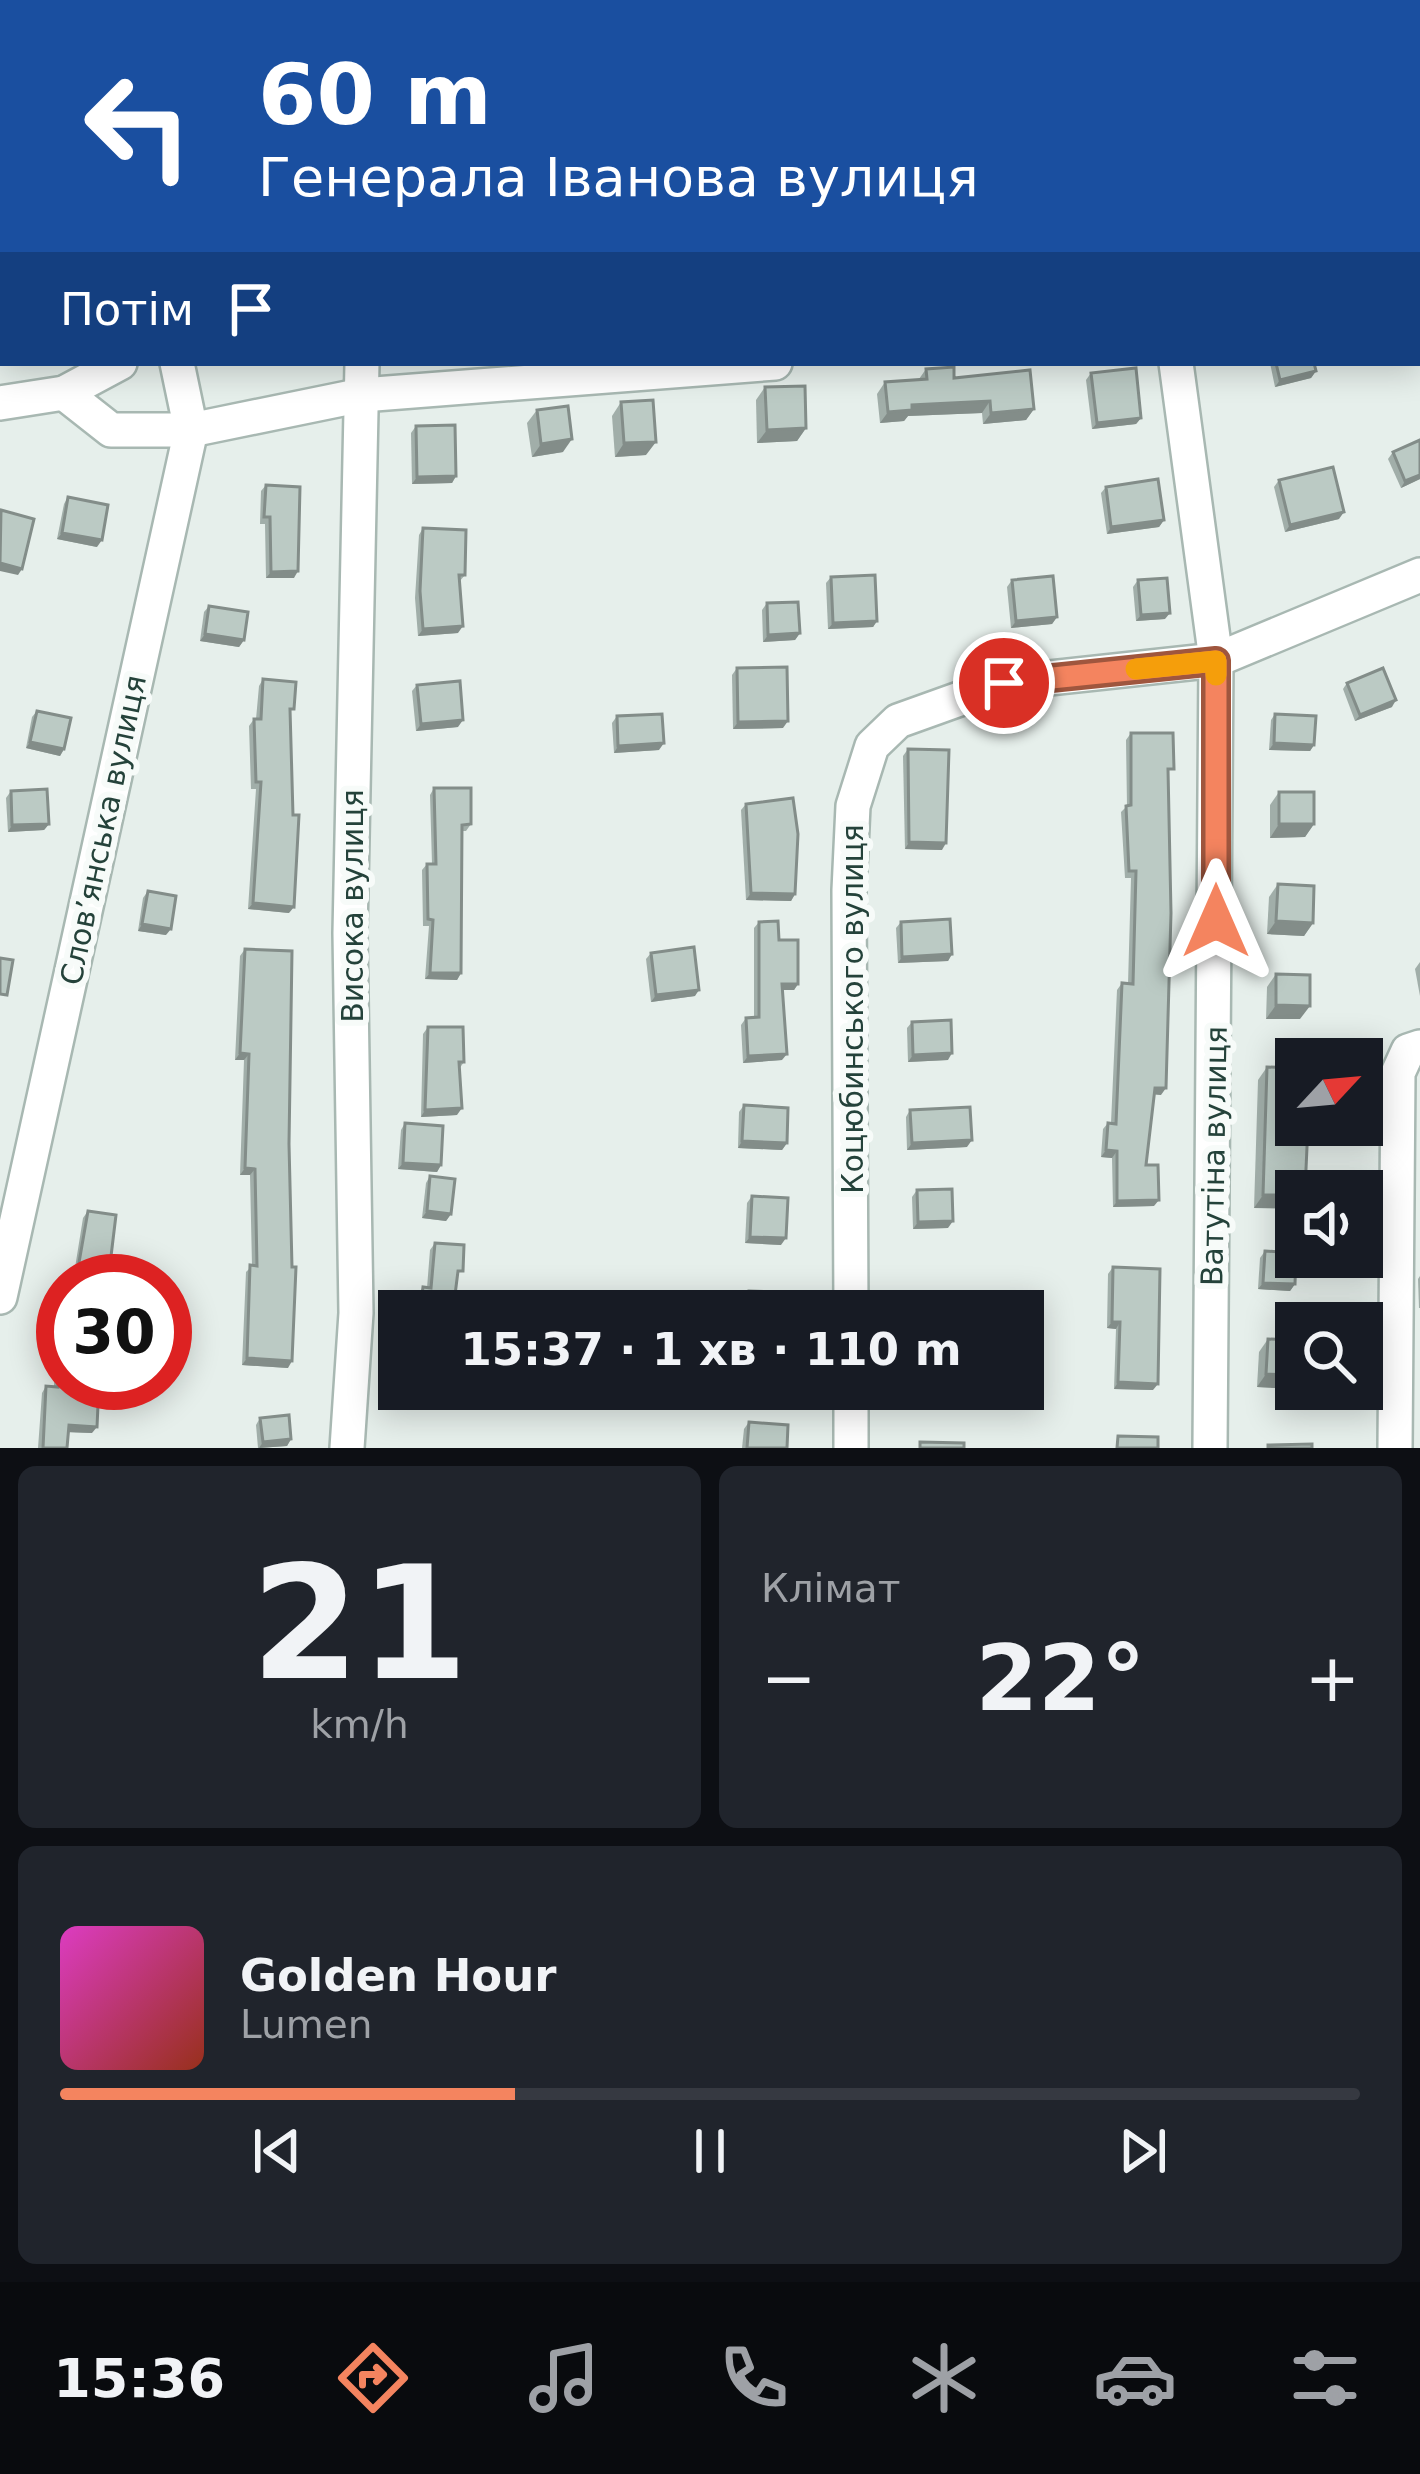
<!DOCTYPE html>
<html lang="uk">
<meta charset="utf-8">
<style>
:root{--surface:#171b24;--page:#20242c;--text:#f1f3f6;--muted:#9ea1a6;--line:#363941;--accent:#f4845f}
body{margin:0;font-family:"DejaVu Sans",sans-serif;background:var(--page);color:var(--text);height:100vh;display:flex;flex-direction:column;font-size:45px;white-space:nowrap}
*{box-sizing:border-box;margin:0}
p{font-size:39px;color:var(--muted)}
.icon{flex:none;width:66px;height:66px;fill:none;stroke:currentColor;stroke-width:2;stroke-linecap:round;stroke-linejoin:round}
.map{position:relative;height:1448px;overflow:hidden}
.details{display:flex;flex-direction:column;gap:18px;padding:18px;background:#0d0f14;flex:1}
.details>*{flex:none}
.guide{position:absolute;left:0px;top:0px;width:1422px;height:366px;box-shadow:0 6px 30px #0003;background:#1a4fa0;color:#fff;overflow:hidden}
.needle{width:78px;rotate:64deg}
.tools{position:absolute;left:1275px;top:1038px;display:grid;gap:24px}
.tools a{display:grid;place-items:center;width:108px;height:108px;border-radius:0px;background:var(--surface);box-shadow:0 6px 30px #0003;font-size:60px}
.speed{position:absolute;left:36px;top:1254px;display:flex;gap:24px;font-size:60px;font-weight:700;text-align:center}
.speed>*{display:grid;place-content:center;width:156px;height:156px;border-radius:50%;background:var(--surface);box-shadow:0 6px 30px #0003;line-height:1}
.speed .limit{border:18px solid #d22;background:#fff;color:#111}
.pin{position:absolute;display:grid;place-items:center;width:102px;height:102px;color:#fff;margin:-51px;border:6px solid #fff;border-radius:50%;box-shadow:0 3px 12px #0007}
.me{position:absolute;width:132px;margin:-66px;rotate:0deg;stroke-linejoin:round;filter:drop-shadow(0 0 9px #0008)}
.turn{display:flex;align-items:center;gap:42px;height:252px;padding:0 60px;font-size:54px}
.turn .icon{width:156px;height:156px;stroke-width:2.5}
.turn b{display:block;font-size:84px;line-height:102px}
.then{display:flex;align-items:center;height:114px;padding:0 60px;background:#0003;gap:24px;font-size:45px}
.big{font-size:90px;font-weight:700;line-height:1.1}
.details .card{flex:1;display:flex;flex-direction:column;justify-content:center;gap:18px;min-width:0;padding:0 42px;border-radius:18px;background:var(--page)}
.details .dial{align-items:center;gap:0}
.dial b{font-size:156px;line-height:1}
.song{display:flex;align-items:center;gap:36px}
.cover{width:144px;height:144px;border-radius:18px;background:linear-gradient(135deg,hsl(310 70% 55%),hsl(10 70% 35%))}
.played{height:12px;border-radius:6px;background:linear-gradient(90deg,var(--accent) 35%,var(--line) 35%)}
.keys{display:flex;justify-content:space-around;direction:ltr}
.heat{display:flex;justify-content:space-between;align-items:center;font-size:66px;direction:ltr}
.details .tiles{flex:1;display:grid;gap:18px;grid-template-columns:1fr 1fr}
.card:last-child{grid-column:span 2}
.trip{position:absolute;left:378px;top:1290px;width:666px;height:120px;border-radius:0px;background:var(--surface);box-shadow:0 6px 30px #0003;font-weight:700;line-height:120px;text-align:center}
.tabs{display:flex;height:192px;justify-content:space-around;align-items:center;background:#090b0e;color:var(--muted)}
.tabs .icon{width:84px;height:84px}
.tabs .active{color:var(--accent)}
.tabs b{font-size:54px;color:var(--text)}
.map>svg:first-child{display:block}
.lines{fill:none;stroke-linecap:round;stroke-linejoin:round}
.minor-casing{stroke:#a8b8b2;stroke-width:38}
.minor{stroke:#fff;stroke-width:33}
.wall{fill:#a1aea9}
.shaded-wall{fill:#838d89}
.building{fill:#bbcac4;stroke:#838d89;stroke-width:3}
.route-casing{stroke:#9f563e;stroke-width:30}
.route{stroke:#f4845f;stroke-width:21}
.slow{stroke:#f59e0b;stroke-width:21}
.labels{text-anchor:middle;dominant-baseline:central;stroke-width:12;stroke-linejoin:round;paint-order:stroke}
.street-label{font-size:30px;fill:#24423a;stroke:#f7fbf9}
</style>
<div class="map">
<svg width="1420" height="1448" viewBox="0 0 1420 1448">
<rect width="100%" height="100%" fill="#e6efeb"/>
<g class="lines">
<defs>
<g id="minor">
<path d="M1097,0v3"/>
<path d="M157,3v-3"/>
<path d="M366,3v-3"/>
<path d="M778,3l1,-3"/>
<path d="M1317,3l13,-3"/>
<path d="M1176,363l40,297 -6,788"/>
<path d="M64,393l47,37h80l171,-35 413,-32"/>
<path d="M0,403l64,-10 56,-30"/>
<path d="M0,1297l191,-867 -14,-67"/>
<path d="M851,1311l-2,-421 4,-84 19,-60 26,-25 106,-38 212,-23 204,-85"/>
<path d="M851,1389v59"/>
<path d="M347,1448l9,-135 -6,-380 12,-570"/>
<path d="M1395,1448l3,-375 10,-22 12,-4"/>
</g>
</defs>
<use href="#minor" class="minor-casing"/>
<use href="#minor" class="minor"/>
</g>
<g class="wall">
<path d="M1270,363h44l2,8 -5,7 -36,9z"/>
<path d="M926,369l28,9 80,31 -8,11 -43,4 -1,-11 -74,3 -4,5 -24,2 -3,-29 8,-12 34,-3z"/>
<path d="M1091,373l50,45 -5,6 -44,5 -6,-49z"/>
<path d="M765,387l41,41 -9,13 -40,2 -1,-43z"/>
<path d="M621,402l25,53 -31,2 -3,-41z"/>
<path d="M537,410l26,42 -31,5 -5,-34z"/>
<path d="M416,426l40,50 -4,7 -40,1 -1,-51z"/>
<path d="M1393,452l27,27 -19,9 -13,-29z"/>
<path d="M1279,480l60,39 -54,13 -11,-45z"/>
<path d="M266,485l28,93h-28l-1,-54h-5l1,-33z"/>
<path d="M1106,487l58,33 -5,7 -52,7 -6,-41z"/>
<path d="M68,497l29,50 -40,-8 7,-35z"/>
<path d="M423,528l42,47 -6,7 -1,51 -40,3 -3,-38 4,-63z"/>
<path d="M831,577l46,44 -4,6 -45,2 -2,-46z"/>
<path d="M1012,580l45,37 -5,7 -41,4 -4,-41z"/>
<path d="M1138,580l27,39 -29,2 -3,-34z"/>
<path d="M767,603l33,30 -5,7 -32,2 -1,-32z"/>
<path d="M209,606l35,34 -5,7 -39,-6 4,-29z"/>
<path d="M737,668l46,60 -50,1 -1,-54z"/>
<path d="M263,679l27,35 -1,199 -41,-4 8,-120h-5l-2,-63 5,-7h2l3,-33z"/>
<path d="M1347,683l45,24 -37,14 -12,-32z"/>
<path d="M417,685l41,42 -42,4 -4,-40z"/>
<path d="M37,711l27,38 -4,7 -34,-8 6,-31z"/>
<path d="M1275,714l39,31 -4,6 -41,-1 2,-30z"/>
<path d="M617,716l42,34 -45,3 -2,-30z"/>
<path d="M1131,733l37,42 -7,320 -7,-1 -8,71 8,41 -41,1 -1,-49 -11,-1 2,-28 5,-6h3l6,-133 5,-7 6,1 3,-106h-6l-4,-66 6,-6 -1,-66z"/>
<path d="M908,749l34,101 -37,-1 -2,-93z"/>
<path d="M434,788l37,36 -5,7h-4l-1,142 -4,7 -32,-1 4,-53h-6l-1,-56 5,-6h5l-2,-69z"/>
<path d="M11,791l38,33 -5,6 -36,2 -2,-34z"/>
<path d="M1279,792l35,32 -9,13 -35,1v-33z"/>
<path d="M746,804l49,90 -4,7 -45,-1 -5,-90z"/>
<path d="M1278,884l35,39 -9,13 -37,-2 2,-37z"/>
<path d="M148,891l18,44 -28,-4 5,-33z"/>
<path d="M759,922l20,18 19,44 -4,6h-12v70l-39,3 -2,-38 5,-7h8v-90z"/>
<path d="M901,922l51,32 -4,7 -50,2 -2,-35z"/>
<path d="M245,949l44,195 -1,224 -46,-3 4,-93 6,-6 -2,-91h-10l4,-115h-9l5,-104z"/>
<path d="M651,953l44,43 -44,6 -5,-43z"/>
<path d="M1420,962v34l-5,-27z"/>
<path d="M1276,974l24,45h-34l1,-32z"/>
<path d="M912,1022l36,38 -40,2 -1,-34z"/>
<path d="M428,1027l36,35 -5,7 -2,46 -36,2 2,-83z"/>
<path d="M1267,1067l29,142 -42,-1 4,-128z"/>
<path d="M744,1105l43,38 -5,7 -44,-2 1,-36z"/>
<path d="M910,1110l57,37 -60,3 -1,-33z"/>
<path d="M405,1123l36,42 -4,7 -39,-3 3,-39z"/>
<path d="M430,1176l21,38 -5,7 -24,-3 4,-35z"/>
<path d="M917,1190l31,38 -35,1 -1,-32z"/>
<path d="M752,1196l29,49 -36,-2 2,-40z"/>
<path d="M88,1211l20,70h-40l6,-7 9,-56z"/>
<path d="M435,1243l22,35 -4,33h-36l2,-17 4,-7 4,1 3,-38z"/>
<path d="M1265,1251l30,33 -5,7 -32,-2 2,-31z"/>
<path d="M1113,1267l40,123 -39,-1 2,-60 -9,-1 1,-54z"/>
<path d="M1420,1276v32h-1l-1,-29z"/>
<path d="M749,1291l34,20h-39v-13z"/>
<path d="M63,1324v59l29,50 -23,-1 -2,16h-29l4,-55 4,-7 8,1 1,-44 7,-7z"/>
<path d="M1268,1339l28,1v46l-2,3 -37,-2 2,-35z"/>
<path d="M260,1418l31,21 -4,7 -29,2 -2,-23z"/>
<path d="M749,1422l38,26h-45l2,-19z"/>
</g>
<g class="shaded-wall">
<path d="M1316,371l-5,7 -36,9 5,-7z"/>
<path d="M990,401l-8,12 -74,3 -4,5 -24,2 8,-11 24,-7z"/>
<path d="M1034,409l-8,11 -43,4 8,-11z"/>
<path d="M1141,418l-5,6 -44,5 5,-6z"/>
<path d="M806,428l-9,13 -40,2 10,-13z"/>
<path d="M572,439l-9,13 -31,5 9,-13z"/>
<path d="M656,442l-10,13 -31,2 9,-14z"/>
<path d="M1420,475v4l-19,9 4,-7z"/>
<path d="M456,476l-4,7 -40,1 5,-7z"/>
<path d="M1344,512l-5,7 -54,13 5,-7z"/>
<path d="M1164,520l-5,7 -52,7 4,-7z"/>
<path d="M62,533l40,7 -5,7 -40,-8z"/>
<path d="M0,563l22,6 -4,6 -18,-4z"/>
<path d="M298,571l-4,7h-28l5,-6z"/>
<path d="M1170,613l-5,6 -29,2 5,-6z"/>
<path d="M1057,617l-5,7 -41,4 5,-7z"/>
<path d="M877,621l-4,6 -45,2 5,-6z"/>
<path d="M463,626l-5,7 -40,3 5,-7z"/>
<path d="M800,633l-5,7 -32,2 5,-7z"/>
<path d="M205,634l39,6 -5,7 -39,-6z"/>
<path d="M1396,700l-4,7 -37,14 5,-6z"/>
<path d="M463,720l-5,7 -42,4 5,-7z"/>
<path d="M788,721l-5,7 -50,1 5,-7z"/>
<path d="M30,742l34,7 -4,7 -34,-8z"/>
<path d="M664,743l-5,7 -45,3 4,-7z"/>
<path d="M1274,743l40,2 -4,6 -41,-1z"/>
<path d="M49,824l-5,6 -36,2 4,-7z"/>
<path d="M1279,824h35l-9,13 -35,1z"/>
<path d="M909,842l37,1 -4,7 -37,-1z"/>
<path d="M751,893l44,1 -4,7 -45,-1z"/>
<path d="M253,903l41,4 -5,6 -41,-4z"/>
<path d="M1276,921l37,2 -9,13 -37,-2z"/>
<path d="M142,924l29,5 -5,6 -28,-4z"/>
<path d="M952,954l-4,7 -50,2 4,-6z"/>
<path d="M430,973h31l-4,7 -32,-1z"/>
<path d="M782,984h16l-4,6h-17z"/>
<path d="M699,990l-4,6 -44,6 5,-7z"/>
<path d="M1276,1005l34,1 -10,13h-34z"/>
<path d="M240,1053l9,1 -5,6h-9z"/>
<path d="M952,1053l-4,7 -40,2 5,-7z"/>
<path d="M787,1054l-5,6 -39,3 5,-7z"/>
<path d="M1155,1088h11l-5,7 -11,-1z"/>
<path d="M462,1108l-5,7 -36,2 4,-7z"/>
<path d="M972,1140l-5,7 -60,3 5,-7z"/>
<path d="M742,1141l45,2 -5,7 -44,-2z"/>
<path d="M1106,1150l11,1 -5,7 -11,-1z"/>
<path d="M403,1163l38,2 -4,7 -39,-3z"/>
<path d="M245,1168l10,1 -5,6h-10z"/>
<path d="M1263,1195h33v13h-42z"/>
<path d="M1159,1200l-5,6 -41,1 4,-6z"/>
<path d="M427,1211l24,3 -5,7 -24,-3z"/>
<path d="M953,1221l-5,7 -35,1 5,-7z"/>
<path d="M750,1237l36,1 -5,7 -36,-2z"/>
<path d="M1263,1283l32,1 -5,7 -32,-2z"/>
<path d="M1112,1322h8l-4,7 -9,-1z"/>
<path d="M247,1358l45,3 -4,7 -46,-3z"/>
<path d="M1266,1374l30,1v11l-2,3 -37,-2z"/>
<path d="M1118,1382l40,2 -5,6 -39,-1z"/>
<path d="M403,1394l45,5 -5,7 -45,-5z"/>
<path d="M69,1425l28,2 -5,6 -28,-1z"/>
<path d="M291,1439l-4,7 -28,2 4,-6z"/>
</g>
<g class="building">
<path d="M473,0h31v3h-32z"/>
<path d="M892,0h30l-1,3h-29z"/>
<rect x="1007" y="0" width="50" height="3"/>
<path d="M0,79h3v134l-3,1z"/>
<path d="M1276,363h38l2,8 -36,9z"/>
<path d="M954,367v11l76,-8 4,39 -43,4 -1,-12 -78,4v5l-24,2 -3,-30 42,-3 -1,-10z"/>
<path d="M1136,368l5,50 -44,5 -6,-50z"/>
<path d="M805,386l1,42 -39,2 -2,-43z"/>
<path d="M653,400l3,42 -32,1 -3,-41z"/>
<path d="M568,406l4,33 -31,5 -4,-34z"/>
<path d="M455,425l1,51 -39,1 -1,-51z"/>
<path d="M1420,440v35l-15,6 -12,-29z"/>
<path d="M1333,467l11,45 -54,13 -11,-45z"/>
<path d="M1158,479l6,41 -53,7 -5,-40z"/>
<path d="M266,485l34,2 -2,84 -27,1 -1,-55h-6z"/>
<path d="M68,497l40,8 -6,35 -40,-7z"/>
<path d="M1,510l33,9 -12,50 -22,-6z"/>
<path d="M423,528l43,2 -1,45h-6l4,51 -40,3 -3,-38z"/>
<path d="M875,575l2,46 -44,2 -2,-46z"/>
<path d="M1053,576l4,41 -41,4 -4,-41z"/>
<path d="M1167,578l3,35 -29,2 -3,-35z"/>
<path d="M798,602l2,31 -32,2 -1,-32z"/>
<path d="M209,606l39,6 -4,28 -39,-6z"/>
<path d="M787,667l1,54 -50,1 -1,-54z"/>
<path d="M1383,668l13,32 -36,15 -13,-32z"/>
<path d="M263,679l33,3 -2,27h-4l3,106h6l-5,92 -41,-4 8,-121h-5l-2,-63h7z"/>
<path d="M460,681l3,39 -42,4 -4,-39z"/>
<path d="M37,711l34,7 -7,31 -34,-7z"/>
<path d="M662,714l2,29 -46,3 -1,-30z"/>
<path d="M1275,714l41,2 -2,29 -40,-2z"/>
<path d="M1131,733h42l1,36h-6l3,144 -5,175h-11l-9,77h12l1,35 -42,1v-50l-11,-1 2,-27 8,1 6,-141 11,1 3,-113h-7l-3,-65 5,-1z"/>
<path d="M908,749l41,1 -3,93 -37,-1z"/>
<path d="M434,788h37v36l-9,1 -1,148h-31l3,-53 -5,-1 -1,-55h9z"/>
<path d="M47,789l2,35 -37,1 -1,-34z"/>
<rect x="1279" y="792" width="35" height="32"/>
<path d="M793,798l5,36 -3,60 -44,-1 -5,-89z"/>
<path d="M1278,884l36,2 -1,37 -37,-2z"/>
<path d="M148,891l28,5 -5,33 -29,-5z"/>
<path d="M950,919l2,35 -50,3 -1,-35z"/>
<path d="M778,921l1,19h19v44h-16l5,70 -39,2 -2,-38 13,-1v-95z"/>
<path d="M694,947l5,43 -43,5 -5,-42z"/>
<path d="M245,949l47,2 -3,193 3,123h4l-4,94 -45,-3 3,-93 7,1 -2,-97 -10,-1 4,-114 -9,-1z"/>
<path d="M0,958l13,2 -6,35 -7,-1z"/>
<path d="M1276,974l34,1v31l-34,-1z"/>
<path d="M951,1020l1,33 -39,2 -1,-33z"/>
<path d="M428,1027h35l1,35h-5l3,46 -37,2z"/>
<path d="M1267,1067l29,1v57h12l-3,66h-9v4h-33z"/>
<path d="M744,1105l44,3 -1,35 -45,-2z"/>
<path d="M970,1107l2,33 -60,3 -2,-33z"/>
<path d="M405,1123l38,3 -2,39 -38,-2z"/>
<path d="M430,1176l25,3 -4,35 -24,-3z"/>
<path d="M952,1189l1,32 -35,1 -1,-32z"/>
<path d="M752,1196l36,2 -2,40 -36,-1z"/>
<path d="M88,1211l28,4 -8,66h-36l1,-7h4z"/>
<path d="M435,1243l29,2 -1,26h-5l-5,40h-33l3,-24 8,1z"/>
<path d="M1265,1251l31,2 -1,31 -32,-1z"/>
<path d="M1113,1267l47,2 -2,115 -40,-2 2,-60h-8z"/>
<path d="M749,1291l34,1v19h-34z"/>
<path d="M60,1336h3v47h36l-2,44 -28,-2 -2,23h-24l3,-62 12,1z"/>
<path d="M1268,1339l28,1v35l-30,-1z"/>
<path d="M403,1389h46l-1,10 -45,-5z"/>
<path d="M289,1415l2,24 -28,3 -3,-24z"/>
<path d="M749,1422l39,3 -1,23h-40z"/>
<path d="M1118,1436l40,1v11h-41z"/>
<path d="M920,1442l44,1v5h-44z"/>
<path d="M1312,1444v4h-44v-3z"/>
</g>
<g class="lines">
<defs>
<path id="route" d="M1004,683l212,-22v260"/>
</defs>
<use href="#route" class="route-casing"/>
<use href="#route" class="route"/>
<path class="slow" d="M1136,669l80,-8v14"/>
</g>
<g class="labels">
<g class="street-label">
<text transform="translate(103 830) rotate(-78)">Слов’янська вулиця</text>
<text transform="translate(352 906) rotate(-90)">Висока вулиця</text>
<text transform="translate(852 1009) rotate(-90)">Коцюбинського вулиця</text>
<text transform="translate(1214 1156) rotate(-89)">Ватутіна вулиця</text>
</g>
</g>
</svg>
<div class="tools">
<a><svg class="needle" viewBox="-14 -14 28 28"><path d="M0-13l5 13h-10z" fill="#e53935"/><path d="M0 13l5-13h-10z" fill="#9ea1a6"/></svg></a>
<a><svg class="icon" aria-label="sound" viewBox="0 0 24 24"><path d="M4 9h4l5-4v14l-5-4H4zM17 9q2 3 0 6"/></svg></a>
<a><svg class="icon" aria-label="search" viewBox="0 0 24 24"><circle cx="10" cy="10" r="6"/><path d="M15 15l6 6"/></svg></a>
</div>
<div class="speed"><div class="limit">30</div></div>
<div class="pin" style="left:1004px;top:683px;background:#d93025"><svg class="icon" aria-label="arrive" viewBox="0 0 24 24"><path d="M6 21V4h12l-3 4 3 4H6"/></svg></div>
<svg class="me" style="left:1216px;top:921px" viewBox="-20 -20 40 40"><path d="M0-17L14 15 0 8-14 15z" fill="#f4845f" stroke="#fff" stroke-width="4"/></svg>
<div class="trip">15:37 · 1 хв · 110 m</div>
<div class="guide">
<div class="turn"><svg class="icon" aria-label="left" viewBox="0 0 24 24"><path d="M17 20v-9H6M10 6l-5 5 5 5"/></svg><div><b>60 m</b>Генерала Іванова вулиця</div></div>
<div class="then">Потім<svg class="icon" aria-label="arrive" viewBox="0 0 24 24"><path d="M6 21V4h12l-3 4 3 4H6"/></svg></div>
</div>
</div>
<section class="details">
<div class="tiles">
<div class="card dial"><b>21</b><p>km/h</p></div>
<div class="card"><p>Клімат</p>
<div class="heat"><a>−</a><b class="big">22°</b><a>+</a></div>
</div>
<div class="card">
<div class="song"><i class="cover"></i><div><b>Golden Hour</b><p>Lumen</p></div></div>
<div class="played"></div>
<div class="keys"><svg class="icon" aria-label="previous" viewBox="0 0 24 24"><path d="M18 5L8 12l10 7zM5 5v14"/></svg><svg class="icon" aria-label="pause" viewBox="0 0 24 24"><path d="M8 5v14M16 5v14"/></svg><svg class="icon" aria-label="next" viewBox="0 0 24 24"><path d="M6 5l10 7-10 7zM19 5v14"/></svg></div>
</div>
</div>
</section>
<nav class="tabs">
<b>15:36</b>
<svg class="icon active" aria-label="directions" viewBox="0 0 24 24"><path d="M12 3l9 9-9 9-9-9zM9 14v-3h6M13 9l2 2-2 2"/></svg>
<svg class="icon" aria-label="music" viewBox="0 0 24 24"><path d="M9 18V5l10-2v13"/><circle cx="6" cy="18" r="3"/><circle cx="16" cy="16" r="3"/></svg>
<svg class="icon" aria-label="phone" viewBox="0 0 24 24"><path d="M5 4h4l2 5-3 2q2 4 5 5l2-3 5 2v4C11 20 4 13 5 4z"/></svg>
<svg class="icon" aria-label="climate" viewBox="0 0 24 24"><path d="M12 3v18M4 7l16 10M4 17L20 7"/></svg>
<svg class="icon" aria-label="car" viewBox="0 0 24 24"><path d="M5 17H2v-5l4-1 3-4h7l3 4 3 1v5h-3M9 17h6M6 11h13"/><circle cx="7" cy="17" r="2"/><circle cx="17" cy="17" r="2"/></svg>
<svg class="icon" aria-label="filters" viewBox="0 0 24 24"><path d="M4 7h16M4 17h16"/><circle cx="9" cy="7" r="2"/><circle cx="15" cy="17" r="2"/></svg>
</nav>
